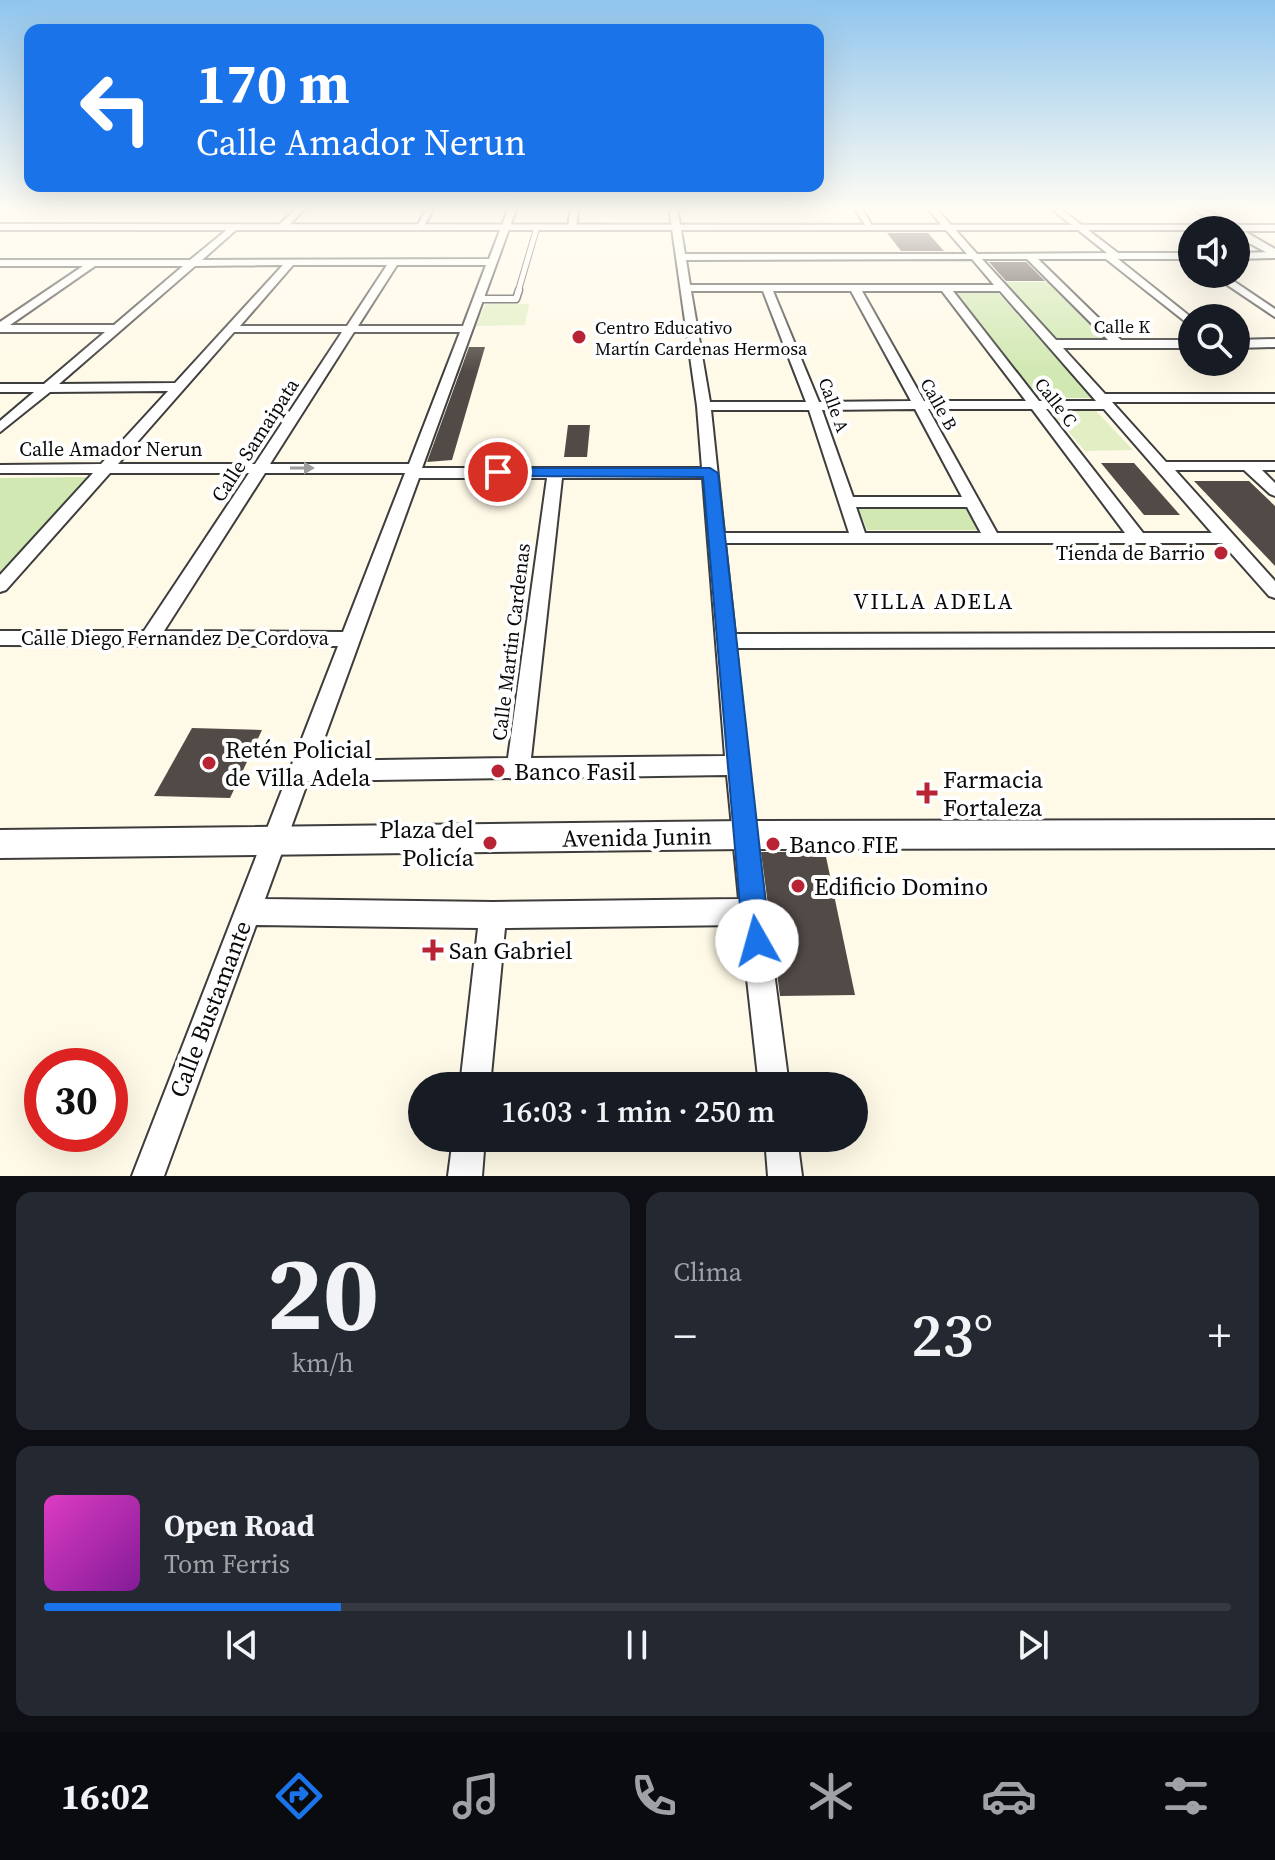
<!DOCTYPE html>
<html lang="es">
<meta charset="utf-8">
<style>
:root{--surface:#171b24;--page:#242831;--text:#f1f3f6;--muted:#9ea1a6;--line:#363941;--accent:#1a73e8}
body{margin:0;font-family:"Source Serif 4",serif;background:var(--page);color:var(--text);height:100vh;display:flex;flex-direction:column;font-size:30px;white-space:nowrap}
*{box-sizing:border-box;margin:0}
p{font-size:26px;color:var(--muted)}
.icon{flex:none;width:44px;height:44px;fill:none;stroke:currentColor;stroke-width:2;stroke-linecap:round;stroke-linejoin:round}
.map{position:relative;height:1176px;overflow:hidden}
.drawer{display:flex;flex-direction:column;gap:16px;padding:16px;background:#0d0f14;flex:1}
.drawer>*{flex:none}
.banner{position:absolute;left:24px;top:24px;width:800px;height:168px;border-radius:16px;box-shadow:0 8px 32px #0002;background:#1a73e8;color:#fff;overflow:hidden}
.tools{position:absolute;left:1178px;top:216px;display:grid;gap:16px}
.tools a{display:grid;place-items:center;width:72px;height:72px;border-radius:50%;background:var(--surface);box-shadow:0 8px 32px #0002;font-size:40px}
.speed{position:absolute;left:24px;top:1048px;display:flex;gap:16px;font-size:40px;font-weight:700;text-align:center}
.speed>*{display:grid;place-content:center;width:104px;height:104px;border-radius:50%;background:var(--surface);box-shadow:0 8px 32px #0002;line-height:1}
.speed .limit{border:12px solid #d22;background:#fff;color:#111}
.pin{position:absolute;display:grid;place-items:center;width:68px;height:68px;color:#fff;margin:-34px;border:4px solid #fff;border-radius:50%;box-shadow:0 2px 8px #0007}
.me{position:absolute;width:88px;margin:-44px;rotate:353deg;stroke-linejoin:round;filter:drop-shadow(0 0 6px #0008)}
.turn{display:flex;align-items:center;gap:28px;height:168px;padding:0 40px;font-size:36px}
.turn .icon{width:104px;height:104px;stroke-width:2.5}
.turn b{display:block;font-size:56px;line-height:68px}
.big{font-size:60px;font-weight:600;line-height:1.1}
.drawer .widget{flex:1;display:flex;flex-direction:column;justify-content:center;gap:12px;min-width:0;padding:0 28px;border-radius:16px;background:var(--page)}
.drawer .dial{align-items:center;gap:0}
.dial b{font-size:104px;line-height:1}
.song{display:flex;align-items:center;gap:24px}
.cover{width:96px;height:96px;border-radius:12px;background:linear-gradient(135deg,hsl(310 70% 55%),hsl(290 70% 35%))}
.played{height:8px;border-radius:4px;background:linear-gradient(90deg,var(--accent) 25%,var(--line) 25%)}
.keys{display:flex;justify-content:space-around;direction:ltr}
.heat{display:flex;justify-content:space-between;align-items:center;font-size:44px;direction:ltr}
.drawer .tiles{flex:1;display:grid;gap:16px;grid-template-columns:1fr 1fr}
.widget:last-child{grid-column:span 2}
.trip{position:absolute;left:408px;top:1072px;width:460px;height:80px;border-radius:40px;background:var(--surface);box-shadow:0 8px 32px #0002;font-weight:600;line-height:80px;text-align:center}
.tabs{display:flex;height:128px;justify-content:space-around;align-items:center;background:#090b0e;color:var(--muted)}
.tabs .icon{width:56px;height:56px}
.tabs .on{color:var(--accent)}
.tabs b{font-size:36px;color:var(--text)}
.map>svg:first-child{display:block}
.green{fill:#d1e8b2}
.pitch{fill:#e2efc4}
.building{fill:#524a46}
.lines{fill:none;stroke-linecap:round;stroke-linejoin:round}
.service-far1-casing{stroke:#3d3d3d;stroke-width:7}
.service-casing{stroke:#3d3d3d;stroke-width:9}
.minor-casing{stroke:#3d3d3d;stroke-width:4}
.tertiary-casing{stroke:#3d3d3d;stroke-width:4}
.service-far1{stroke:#fff;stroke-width:5}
.service{stroke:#fff;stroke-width:6}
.minor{fill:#fff;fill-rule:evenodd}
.tertiary{fill:#fff;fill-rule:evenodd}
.oneway{fill:#9d9d9d}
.route{fill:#1a73e8;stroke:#114b97;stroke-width:2}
.poi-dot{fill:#b82433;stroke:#fff;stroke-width:3}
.labels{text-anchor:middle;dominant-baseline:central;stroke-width:8;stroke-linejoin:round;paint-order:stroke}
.far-street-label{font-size:18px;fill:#0a0a0a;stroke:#fff}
.far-poi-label{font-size:18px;fill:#0a0a0a;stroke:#fff;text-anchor:start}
.street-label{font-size:20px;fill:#0a0a0a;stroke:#fff}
.poi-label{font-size:20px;fill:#0a0a0a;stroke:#fff;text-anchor:end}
.neighbourhood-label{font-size:22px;letter-spacing:2px;fill:#0a0a0a;stroke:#fff}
.near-poi-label{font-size:24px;fill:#0a0a0a;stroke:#fff;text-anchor:start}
.near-street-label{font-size:24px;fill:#0a0a0a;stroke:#fff}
</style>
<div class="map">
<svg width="1275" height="1176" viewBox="0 0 1275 1176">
<rect width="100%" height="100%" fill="#fff9e7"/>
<g class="green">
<path d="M1002,282h45l59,58 -46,4z"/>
<path d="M955,293h43l94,105h-55z"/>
<path d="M90,477l-90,100v-99z"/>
<path d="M968,506l11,24h-112l-9,-23z"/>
</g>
<g class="pitch">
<path d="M486,303l43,1 -4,21 -49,1z"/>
<path d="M1051,411h45l37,39 -48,1z"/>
</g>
<g class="building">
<path d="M887,233h41l16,18h-43z"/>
<path d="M989,262h37l19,19h-39z"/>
<path d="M469,347h16l-33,113 -25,2z"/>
<path d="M568,425h22l-3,32h-23z"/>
<path d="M1101,463h33l46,52h-36z"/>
<path d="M1194,481h55l26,25v60z"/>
<path d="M192,728l70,2 -32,68 -76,-2z"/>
<path d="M761,852h64l30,143 -75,1z"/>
</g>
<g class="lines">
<defs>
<path id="service-far1" d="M518,292l19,-65"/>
<path id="service" d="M478,299h38l3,-9"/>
<g id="minor">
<path d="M298,207h9l-22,22h-6v-4z"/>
<path d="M427,207h8l-13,22h-6z"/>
<path d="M509,207h8l-95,261h280l-5,-62 -28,-199h8l8,47h282l-41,-47h9l42,47 130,-1 -58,-46h9l60,46h74v6h-74l74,59v9l-86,-68h-68l83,81h71v8h-129l42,46h170v8h-163l54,60h109v8h-13l13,13v13l-5,-2 -26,-24h-69l100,111v17l-6,-2 -47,-53h-497l10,91 540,-1v14l-539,1 20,187 33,251h-30l-18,-161 -236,3 -15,158h-30l18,-158 -222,-3 -92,251h-32l206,-530 -338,-1v-14h144l105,-158h-139l-104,117 -6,2v-17l93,-102h-93v-8l101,-1 67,-73 -118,1 -50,40v-11l34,-29h-34v-8h44l61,-52h-105v-10l83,-56h-83v-6h190l44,-36 3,5 -35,31 287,-1zM972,259l22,26h-304l-4,-25zM982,259h45l81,81h-52zM283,265l-108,118 -116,1 136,-118zM293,265h94l-40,61h-107zM397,265h89l-23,61h-105zM95,266h88l-69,59h-104zM691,291h72l43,111h-96zM773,291h78l60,110 -92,1zM862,291h80l84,110h-102zM953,291h47l96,110h-57zM234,332h108l-87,132h-137zM354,332h106l-51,132h-139zM915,409l47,88h-109l-31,-87zM928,409h104l93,124h-128zM1046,409h58l108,124h-69zM711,410h98l40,123h-125zM265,473h140l-62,159 -179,-1zM419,478h128l-39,280 -192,3zM562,478h141l22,278 -194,2zM856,507h111l14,26h-116zM727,775l12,124 -246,3 -228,-3 43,-118z"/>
<path d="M571,207h8l-3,20 -4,3 -4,-3z"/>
<path d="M853,207h8l13,22h-6z"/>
<path d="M1275,252v6l-39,1v-6z"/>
<path d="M1211,274h12l52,35v8z"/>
<path d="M1275,339v8l-39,1v-8z"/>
<path d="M453,1138h32l-3,38h-34z"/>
<path d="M765,1138h32l5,38h-34z"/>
</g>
<g id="tertiary">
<path d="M1190,207h12l30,18h43v6h-31l31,18v8l-39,-21v-6h-1236v-6l1217,1z"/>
<path d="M1275,820v28l-531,1 -744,9v-28l744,-9z"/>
</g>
</defs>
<use href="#service-far1" class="service-far1-casing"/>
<use href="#service" class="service-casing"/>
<use href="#minor" class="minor-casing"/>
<use href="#tertiary" class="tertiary-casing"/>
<use href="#service-far1" class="service-far1"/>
<use href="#service" class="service"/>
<use href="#minor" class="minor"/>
<use href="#tertiary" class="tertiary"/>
</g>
<defs><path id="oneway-solid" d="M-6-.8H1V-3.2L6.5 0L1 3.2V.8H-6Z" transform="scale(2)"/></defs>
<use class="oneway" href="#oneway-solid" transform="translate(302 468)"/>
<linearGradient id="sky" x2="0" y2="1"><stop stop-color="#90c5ed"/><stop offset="0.56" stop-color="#fffcf4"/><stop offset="1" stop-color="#fffcf4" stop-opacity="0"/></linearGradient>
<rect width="1275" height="372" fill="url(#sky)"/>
<path class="route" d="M498,468h212l8,5 52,468 -4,9 -9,4 -10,-4 -4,-9 -40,-464 -211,-1 -2,-4z"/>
<g class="poi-dot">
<circle cx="579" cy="337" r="8"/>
<circle cx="1221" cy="553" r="8"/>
<circle cx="209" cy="763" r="8"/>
<circle cx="498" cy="771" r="8"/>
<path d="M923 781h8v8h8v8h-8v8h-8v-8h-8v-8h8z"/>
<circle cx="490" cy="843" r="8"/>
<circle cx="773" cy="844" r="8"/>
<circle cx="798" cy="886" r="8"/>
<path d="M429 938h8v8h8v8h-8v8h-8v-8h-8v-8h8z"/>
</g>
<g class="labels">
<g class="far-street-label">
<text x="1122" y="326">Calle K</text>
<text transform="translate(1056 402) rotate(52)">Calle C</text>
<text transform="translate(939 404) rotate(61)">Calle B</text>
<text transform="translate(834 405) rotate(70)">Calle A</text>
</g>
<g class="far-poi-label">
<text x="595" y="327">Centro Educativo<tspan x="595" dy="21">Martín Cardenas Hermosa</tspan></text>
</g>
<g class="street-label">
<text transform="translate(255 440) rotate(-57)">Calle Samaipata</text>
<text x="111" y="449">Calle Amador Nerun</text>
<text x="175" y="638">Calle Diego Fernandez De Cordova</text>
<text transform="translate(511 642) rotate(-83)">Calle Martin Cardenas</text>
</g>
<g class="poi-label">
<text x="1205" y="553">Tienda de Barrio</text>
</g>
<g class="neighbourhood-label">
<text x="934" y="601">VILLA ADELA</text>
</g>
<g class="near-poi-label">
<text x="225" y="749">Retén Policial<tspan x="225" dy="28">de Villa Adela</tspan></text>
<text x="514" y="771">Banco Fasil</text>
<text x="943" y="779">Farmacia<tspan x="943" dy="28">Fortaleza</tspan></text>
<text x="474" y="829" text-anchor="end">Plaza del<tspan x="474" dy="28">Policía</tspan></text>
<text x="789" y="844">Banco FIE</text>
<text x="814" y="886">Edificio Domino</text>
<text x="449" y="950">San Gabriel</text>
</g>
<g class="near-street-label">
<text transform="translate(637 837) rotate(-1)">Avenida Junin</text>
<text transform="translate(210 1009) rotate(-69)">Calle Bustamante</text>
</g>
</g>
</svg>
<div class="tools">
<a><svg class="icon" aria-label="sound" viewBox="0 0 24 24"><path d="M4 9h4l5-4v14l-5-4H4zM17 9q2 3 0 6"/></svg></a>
<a><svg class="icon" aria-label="search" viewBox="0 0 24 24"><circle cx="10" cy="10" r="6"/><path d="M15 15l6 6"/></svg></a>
</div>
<div class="speed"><div class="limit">30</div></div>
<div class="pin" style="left:498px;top:472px;background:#d93025"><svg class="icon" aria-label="arrive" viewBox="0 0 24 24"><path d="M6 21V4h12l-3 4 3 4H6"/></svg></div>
<svg class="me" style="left:757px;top:941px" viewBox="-20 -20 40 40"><circle r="19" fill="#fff"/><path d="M0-13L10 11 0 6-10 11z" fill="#1a73e8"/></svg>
<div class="trip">16:03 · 1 min · 250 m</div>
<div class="banner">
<div class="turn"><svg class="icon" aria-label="left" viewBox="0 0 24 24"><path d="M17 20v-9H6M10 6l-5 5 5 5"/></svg><div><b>170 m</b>Calle Amador Nerun</div></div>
</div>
</div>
<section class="drawer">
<div class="tiles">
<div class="widget dial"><b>20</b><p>km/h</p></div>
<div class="widget"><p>Clima</p>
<div class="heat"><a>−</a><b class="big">23°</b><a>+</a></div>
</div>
<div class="widget">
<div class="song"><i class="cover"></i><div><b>Open Road</b><p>Tom Ferris</p></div></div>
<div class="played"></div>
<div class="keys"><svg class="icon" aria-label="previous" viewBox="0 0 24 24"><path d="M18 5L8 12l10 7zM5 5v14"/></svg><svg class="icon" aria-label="pause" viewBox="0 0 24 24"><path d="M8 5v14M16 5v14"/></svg><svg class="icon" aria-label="next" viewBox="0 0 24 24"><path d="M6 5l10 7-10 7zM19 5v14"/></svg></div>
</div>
</div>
</section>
<nav class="tabs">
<b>16:02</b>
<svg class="icon on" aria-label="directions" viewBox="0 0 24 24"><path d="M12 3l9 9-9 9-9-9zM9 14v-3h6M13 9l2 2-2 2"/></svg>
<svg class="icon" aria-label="music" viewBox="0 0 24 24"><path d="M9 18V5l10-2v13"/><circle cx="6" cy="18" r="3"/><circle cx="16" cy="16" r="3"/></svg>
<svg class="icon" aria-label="phone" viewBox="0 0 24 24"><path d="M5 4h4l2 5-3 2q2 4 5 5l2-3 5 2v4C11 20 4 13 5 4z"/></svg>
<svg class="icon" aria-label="climate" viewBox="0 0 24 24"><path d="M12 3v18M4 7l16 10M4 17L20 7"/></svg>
<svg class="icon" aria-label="car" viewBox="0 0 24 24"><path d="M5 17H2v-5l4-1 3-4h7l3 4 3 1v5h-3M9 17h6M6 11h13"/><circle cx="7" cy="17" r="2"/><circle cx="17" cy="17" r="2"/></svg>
<svg class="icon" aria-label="filters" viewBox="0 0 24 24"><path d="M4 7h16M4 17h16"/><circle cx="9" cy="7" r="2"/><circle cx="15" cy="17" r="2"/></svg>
</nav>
